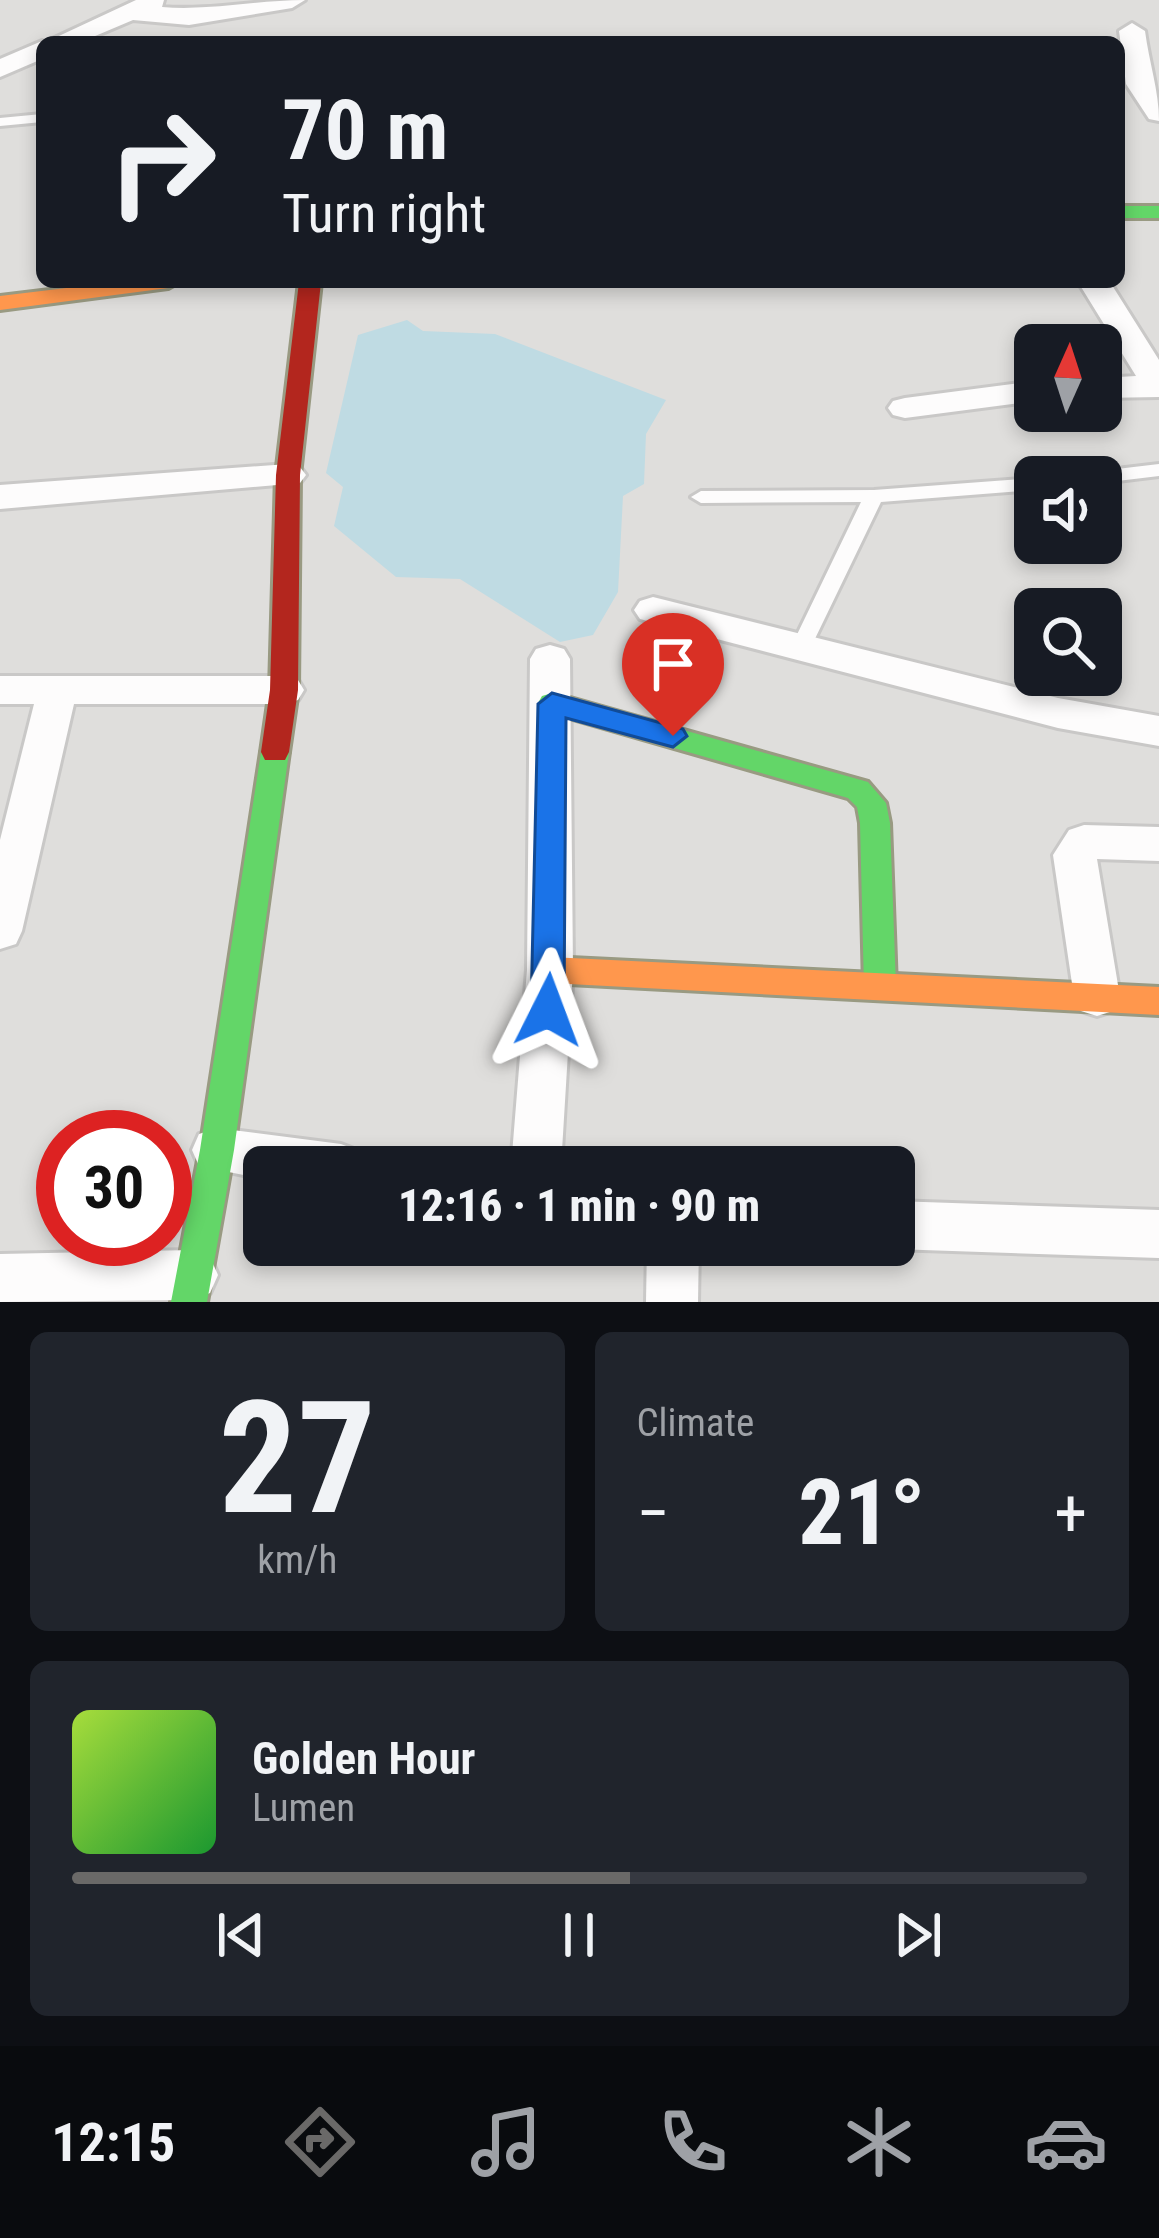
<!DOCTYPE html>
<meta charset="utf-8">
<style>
:root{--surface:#171b24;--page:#20242c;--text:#f1f3f6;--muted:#9ea1a6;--line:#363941;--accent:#6a6968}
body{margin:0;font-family:"Roboto Condensed",sans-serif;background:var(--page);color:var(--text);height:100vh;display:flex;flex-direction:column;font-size:45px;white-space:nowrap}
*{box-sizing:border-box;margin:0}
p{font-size:39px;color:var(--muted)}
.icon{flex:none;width:66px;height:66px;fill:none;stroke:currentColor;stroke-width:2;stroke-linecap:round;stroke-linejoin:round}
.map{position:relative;height:1302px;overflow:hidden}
.sheet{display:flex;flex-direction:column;gap:30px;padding:30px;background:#0d0f14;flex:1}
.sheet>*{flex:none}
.hud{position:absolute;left:36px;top:36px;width:1089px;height:252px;border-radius:18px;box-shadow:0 6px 18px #0003;background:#171b24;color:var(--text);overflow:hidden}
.needle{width:78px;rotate:3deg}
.fabs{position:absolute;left:1014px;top:324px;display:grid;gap:24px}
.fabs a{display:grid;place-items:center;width:108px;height:108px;border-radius:18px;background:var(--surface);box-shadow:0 6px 18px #0003;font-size:60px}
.speed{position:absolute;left:36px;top:1110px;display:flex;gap:24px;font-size:60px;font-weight:700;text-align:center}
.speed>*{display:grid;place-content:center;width:156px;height:156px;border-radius:50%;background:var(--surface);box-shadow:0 6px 18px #0003;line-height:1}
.speed .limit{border:18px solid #d22;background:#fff;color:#111}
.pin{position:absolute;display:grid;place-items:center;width:102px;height:102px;color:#fff;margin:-123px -51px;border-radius:50% 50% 50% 0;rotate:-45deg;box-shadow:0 0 12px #0007}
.pin .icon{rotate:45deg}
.me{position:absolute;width:132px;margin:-66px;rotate:3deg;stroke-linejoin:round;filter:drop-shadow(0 0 9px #0008)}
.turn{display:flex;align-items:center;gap:42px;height:252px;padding:0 48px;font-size:54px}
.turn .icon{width:156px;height:156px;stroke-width:2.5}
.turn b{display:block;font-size:84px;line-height:102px}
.big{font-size:90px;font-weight:800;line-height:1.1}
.sheet .widget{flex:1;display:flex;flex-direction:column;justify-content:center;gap:18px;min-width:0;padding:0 42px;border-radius:18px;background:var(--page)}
.sheet .dial{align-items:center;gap:0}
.dial b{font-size:156px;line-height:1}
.song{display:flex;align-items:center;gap:36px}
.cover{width:144px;height:144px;border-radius:18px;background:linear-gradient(135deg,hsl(80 70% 55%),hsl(130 70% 35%))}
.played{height:12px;border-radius:6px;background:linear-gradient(90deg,var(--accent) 55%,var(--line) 55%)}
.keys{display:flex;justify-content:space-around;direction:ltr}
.heat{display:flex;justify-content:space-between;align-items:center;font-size:66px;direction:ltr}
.sheet .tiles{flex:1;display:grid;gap:30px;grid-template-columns:1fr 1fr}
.widget:last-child{grid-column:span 2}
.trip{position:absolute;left:243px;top:1146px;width:672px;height:120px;border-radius:18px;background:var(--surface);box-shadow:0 6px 18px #0003;font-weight:800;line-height:120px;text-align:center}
.dock{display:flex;height:192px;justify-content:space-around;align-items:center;background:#090b0e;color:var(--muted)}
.dock .icon{width:84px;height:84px}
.dock .current{color:var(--accent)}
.dock b{font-size:54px;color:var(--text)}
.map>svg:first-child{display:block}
.residential{fill:#dfdedc;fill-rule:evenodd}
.water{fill:#bfdbe3}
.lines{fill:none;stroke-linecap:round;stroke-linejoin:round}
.lane-casing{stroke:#c9c8c7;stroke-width:6}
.street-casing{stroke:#c9c8c7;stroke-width:6}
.fast-casing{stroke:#999a82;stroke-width:6}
.slow-casing{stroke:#999a82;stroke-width:6}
.jam-casing{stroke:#999a82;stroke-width:6}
.lane{fill:#fdfcfc;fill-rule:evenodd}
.street{fill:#fdfcfc;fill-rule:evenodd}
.fast{fill:#63d668;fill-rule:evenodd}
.slow{fill:#ff974d;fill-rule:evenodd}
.jam{fill:#b3261e;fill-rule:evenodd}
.route{fill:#1a73e8;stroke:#114b97;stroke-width:3}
</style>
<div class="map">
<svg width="1159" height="1302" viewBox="0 0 1159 1302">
<rect width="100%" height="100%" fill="#f0eeeb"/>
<path class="residential" d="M0,0h1159v1302h-1159zM42,42h1077v240h-1077zM1035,345h66v66h-66zM1035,477h66v66h-66zM1035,609h66v66h-66zM63,1137h102v102h-102zM264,1167h630v78h-630z"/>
<path class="water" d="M407,320l16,11 72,3 171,66 -20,34 -2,50 -21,12 -5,96 -25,43 -33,7 -100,-63 -64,-2 -62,-51 9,-39 -17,-14 32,-138z"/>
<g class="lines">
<defs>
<g id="lane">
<path d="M42,114v8l-42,4v-8z"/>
<path d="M1159,464v12l-58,7v-6h-11l10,-6z"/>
<path d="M1035,478v12l-154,12 -70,145 -10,7 -10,-7 70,-145 -160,1 -10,-6 10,-6 173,-1z"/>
</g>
<g id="street">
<path d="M136,0h28l-2,7c47,4 95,-7 143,-7l-13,8 -103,17 -56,-5 -52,22h-35z"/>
<path d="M1132,23l13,8c4,31 14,60 14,90l-10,-2 -23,-35 -7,-53z"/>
<path d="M42,41v18l-42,18v-18z"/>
<path d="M1078,282h32l49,78v37l-58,1v-20l35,-2z"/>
<path d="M1035,381v20l-130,17 -12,-3 -5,-7 5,-7 12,-3z"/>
<path d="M288,464l12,3 6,8 -6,8 -300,26v-24z"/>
<path d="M653,597l405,101 101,18v30l-101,-18 -418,-109 -6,-9 6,-9z"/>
<path d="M550,645l14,4 6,10 3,311 -12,197h-50l16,-197 3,-311 6,-10z"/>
<path d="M0,676h284l14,4 6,10 -6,10 -14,4h-210l-52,227 -6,13 -16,5v-109l34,-136h-34z"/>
<path d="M1084,825l75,2v34l-62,-2 23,138 -7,14 -16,5 -16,-5 -7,-14 -21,-142 16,-25z"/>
<path d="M217,1128l124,16 18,7 7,16h-102v12l-65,-13 -7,-16 7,-16z"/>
<path d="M894,1201l265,9v48l-265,-9 -10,-4h10z"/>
<path d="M647,1245h52l-1,57h-52z"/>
<path d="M192,1250l18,7 8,18 -8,18 -18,7 -192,2v-48z"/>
</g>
<g id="fast">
<rect x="1119" y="206" width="40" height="12"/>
<path d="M552,693l316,89 18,21 4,20 6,164 -5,9 -11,4 -11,-4 -5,-9 -4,-164 -3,-16 -9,-9 -306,-88 -4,-7 4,-7z"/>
<path d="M275,741l10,3 4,8 -55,398 -27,152h-36l29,-152 61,-398 4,-8z"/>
</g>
<g id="slow">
<path d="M116,282h63l-11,6 -168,22v-14z"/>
<path d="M550,957l609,30v28l-609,-32 -11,-4 -5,-9 5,-9z"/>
</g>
<path id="jam" d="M299,282h22l-21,193 -2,215 -9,62 -4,8h-20l-4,-8 9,-62 6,-215z"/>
</defs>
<use href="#lane" class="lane-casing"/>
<use href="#street" class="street-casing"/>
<use href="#fast" class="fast-casing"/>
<use href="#slow" class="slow-casing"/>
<use href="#jam" class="jam-casing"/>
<use href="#lane" class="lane"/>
<use href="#street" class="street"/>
<use href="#fast" class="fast"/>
<use href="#slow" class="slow"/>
<use href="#jam" class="jam"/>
</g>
<path class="route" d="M552,693l131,36 4,7 -14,11 -107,-29 -2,292 -5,9 -11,4 -12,-4 -5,-9 7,-306z"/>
</svg>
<div class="fabs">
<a><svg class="needle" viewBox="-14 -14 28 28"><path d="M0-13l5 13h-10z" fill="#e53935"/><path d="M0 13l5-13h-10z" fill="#9ea1a6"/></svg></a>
<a><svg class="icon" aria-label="sound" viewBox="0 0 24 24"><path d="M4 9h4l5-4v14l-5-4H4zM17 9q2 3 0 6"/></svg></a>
<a><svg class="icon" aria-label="search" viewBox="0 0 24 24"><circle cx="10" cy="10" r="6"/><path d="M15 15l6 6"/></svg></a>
</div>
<div class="speed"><div class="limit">30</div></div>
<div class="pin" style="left:673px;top:736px;background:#d93025"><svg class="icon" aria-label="arrive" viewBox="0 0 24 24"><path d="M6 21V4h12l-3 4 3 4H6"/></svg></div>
<svg class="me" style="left:548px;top:1010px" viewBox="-20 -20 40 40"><path d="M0-17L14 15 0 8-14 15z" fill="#1a73e8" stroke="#fff" stroke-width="4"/></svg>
<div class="trip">12:16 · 1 min · 90 m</div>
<div class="hud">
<div class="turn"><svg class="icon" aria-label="right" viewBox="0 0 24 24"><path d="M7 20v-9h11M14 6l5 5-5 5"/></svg><div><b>70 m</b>Turn right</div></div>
</div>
</div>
<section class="sheet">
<div class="tiles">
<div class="widget dial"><b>27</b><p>km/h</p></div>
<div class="widget"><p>Climate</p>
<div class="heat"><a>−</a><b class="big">21°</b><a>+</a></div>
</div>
<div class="widget">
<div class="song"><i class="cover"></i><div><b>Golden Hour</b><p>Lumen</p></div></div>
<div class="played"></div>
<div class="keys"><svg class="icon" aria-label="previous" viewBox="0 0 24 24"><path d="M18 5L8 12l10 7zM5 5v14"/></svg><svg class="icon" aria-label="pause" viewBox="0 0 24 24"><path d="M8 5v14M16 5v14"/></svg><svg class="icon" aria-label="next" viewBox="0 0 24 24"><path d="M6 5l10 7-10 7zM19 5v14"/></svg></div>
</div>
</div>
</section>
<nav class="dock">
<b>12:15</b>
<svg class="icon current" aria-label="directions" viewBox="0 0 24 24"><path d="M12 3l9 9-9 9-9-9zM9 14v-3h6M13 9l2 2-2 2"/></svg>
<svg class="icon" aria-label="music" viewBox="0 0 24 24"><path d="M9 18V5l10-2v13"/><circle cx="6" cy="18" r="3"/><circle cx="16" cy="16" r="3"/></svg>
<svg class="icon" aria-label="phone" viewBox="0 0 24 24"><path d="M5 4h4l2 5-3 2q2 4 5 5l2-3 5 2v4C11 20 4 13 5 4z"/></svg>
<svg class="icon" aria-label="climate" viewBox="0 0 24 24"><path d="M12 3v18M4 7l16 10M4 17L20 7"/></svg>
<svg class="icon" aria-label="car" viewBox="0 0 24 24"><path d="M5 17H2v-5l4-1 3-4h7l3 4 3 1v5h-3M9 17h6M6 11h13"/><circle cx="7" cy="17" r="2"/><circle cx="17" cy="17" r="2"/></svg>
</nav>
